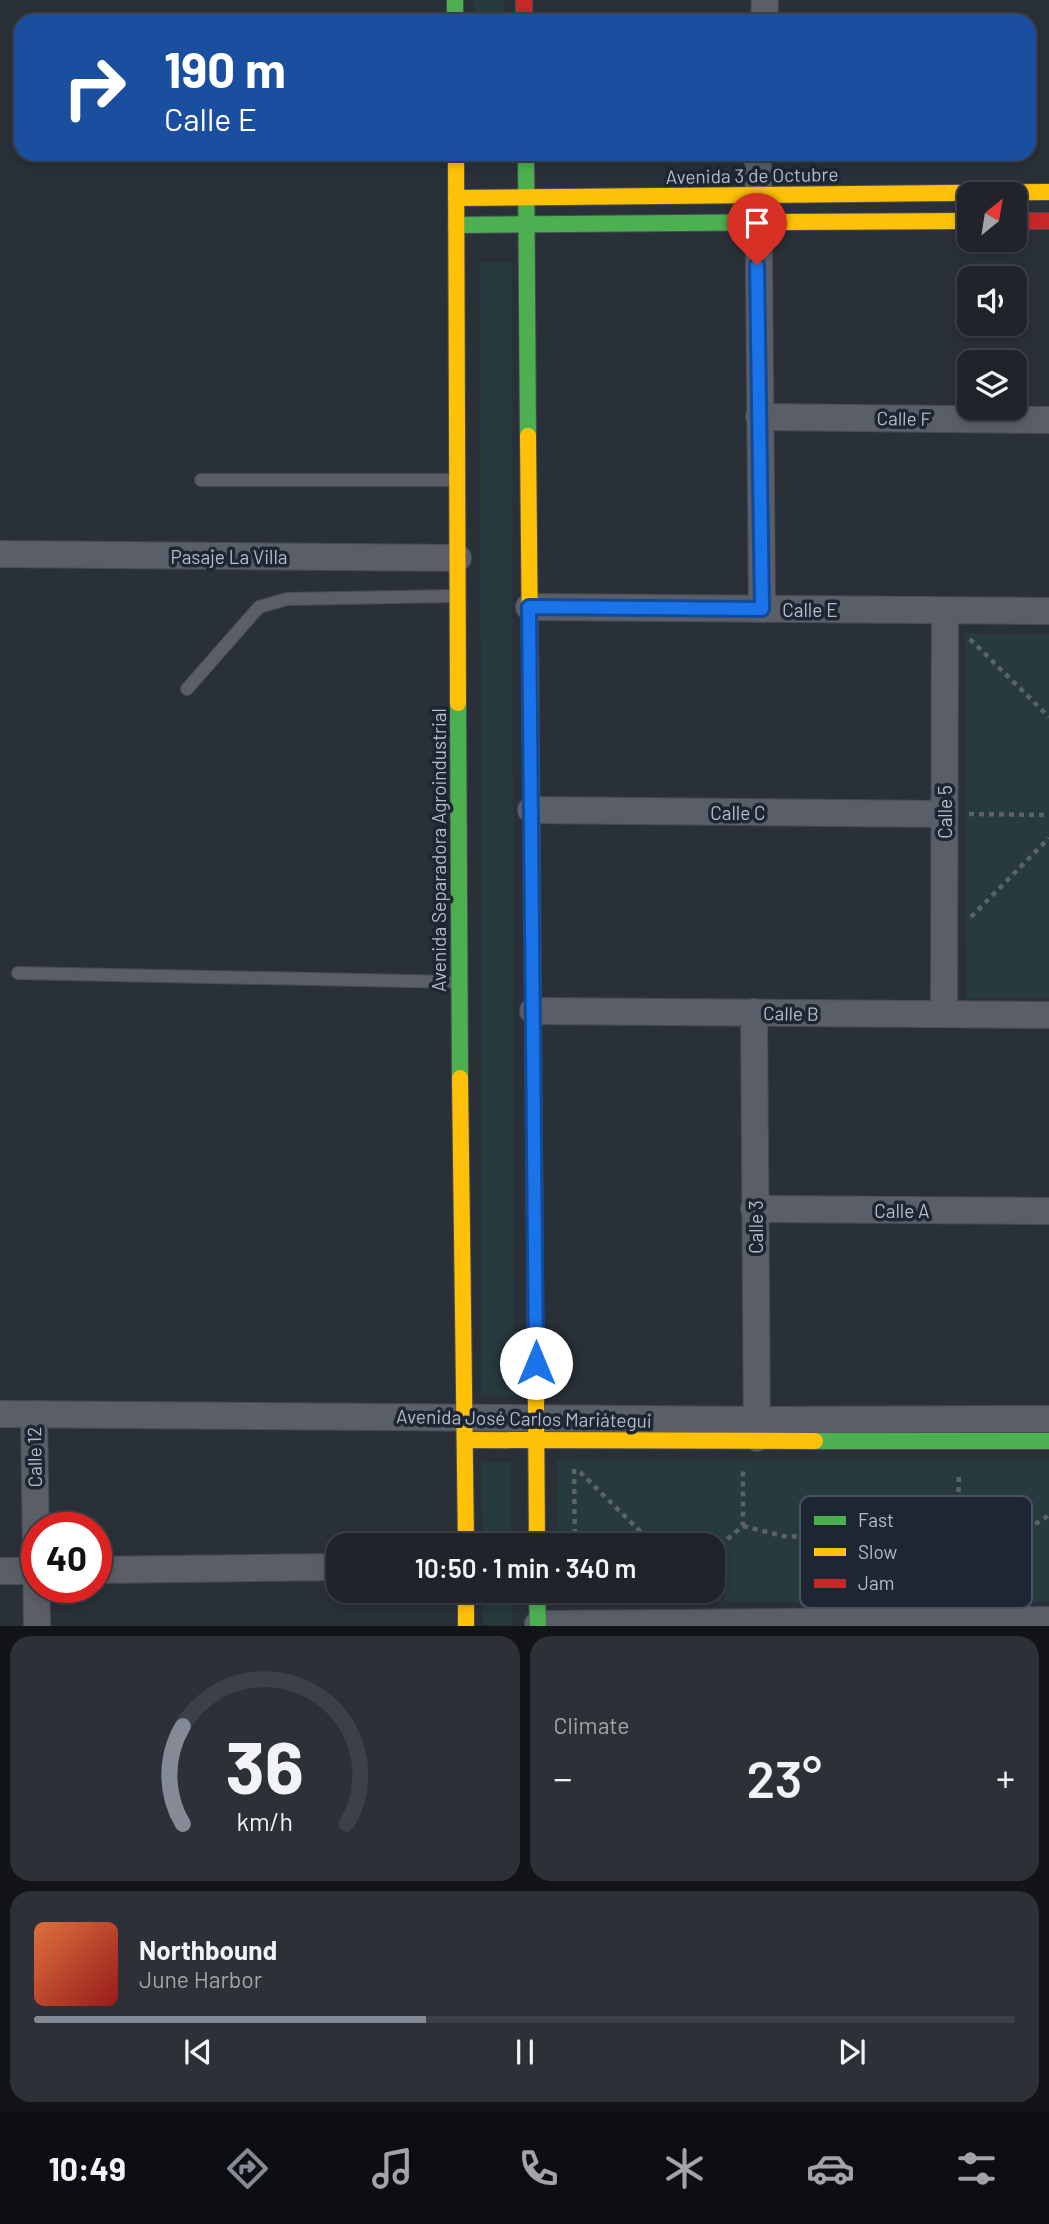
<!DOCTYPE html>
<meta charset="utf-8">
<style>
:root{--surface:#20242a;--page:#2d3036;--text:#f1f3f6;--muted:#a2a4a8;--line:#3d4147;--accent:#848b96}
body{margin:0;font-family:Barlow,sans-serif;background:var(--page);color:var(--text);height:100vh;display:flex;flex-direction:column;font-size:26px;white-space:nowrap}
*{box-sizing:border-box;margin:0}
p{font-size:23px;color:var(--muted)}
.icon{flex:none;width:38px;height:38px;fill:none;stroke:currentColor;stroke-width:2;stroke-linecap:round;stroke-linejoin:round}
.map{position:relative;height:1626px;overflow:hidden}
.details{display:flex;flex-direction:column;gap:10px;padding:10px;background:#121417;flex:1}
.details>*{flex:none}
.banner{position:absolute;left:14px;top:14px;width:1022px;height:147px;border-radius:21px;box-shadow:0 4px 10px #0003,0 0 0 2px var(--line);background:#1a4fa0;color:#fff;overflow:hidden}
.needle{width:46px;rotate:30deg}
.controls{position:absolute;left:957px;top:182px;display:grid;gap:14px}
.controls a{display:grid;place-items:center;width:70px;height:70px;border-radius:14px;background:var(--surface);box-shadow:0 4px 10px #0003,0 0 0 2px var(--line);font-size:35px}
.speed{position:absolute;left:21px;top:1512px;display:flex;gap:14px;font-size:35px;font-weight:700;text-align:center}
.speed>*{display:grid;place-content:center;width:91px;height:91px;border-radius:50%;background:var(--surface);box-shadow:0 4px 10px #0003,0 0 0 2px var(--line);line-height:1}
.speed .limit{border:10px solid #d22;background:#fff;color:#111}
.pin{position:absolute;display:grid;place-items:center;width:60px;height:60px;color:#fff;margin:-72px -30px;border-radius:50% 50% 50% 0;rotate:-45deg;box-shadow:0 0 7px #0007}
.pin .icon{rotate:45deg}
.me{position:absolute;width:77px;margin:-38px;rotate:0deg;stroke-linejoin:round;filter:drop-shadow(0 0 5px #0008)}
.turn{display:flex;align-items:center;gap:24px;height:147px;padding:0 35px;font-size:32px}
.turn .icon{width:91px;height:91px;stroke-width:2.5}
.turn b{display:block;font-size:49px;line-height:60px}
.big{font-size:52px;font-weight:600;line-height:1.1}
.details .tile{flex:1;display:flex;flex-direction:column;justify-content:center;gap:10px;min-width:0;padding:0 24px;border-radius:21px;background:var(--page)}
.details .dial{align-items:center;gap:0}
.dial svg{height:182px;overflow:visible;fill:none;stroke:var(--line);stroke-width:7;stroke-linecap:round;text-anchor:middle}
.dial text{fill:var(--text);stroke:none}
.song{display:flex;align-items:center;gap:21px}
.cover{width:84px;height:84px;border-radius:10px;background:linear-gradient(135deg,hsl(20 70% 55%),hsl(0 70% 35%))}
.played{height:7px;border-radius:4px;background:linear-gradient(90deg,var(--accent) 40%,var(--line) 40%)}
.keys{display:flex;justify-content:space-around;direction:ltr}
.heat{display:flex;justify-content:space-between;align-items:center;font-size:38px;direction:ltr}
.details .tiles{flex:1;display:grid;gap:10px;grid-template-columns:1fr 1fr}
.tile:last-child{grid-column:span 2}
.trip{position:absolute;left:326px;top:1533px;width:399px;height:70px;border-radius:21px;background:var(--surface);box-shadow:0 4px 10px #0003,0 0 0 2px var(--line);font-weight:600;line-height:70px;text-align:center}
.menu{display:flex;height:112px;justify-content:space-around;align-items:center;background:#0d0e11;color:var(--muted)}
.menu .icon{width:49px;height:49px}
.menu .on{color:var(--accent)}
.menu b{font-size:32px;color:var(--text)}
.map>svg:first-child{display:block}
.green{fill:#273a3e}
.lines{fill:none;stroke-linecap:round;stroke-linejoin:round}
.lane-casing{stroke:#484c55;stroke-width:14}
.street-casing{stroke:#484c55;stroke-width:28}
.fast-casing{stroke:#484c55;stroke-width:18}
.slow-casing{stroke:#484c55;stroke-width:18}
.jam-casing{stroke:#484c55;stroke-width:18}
.path{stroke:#5c6268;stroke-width:4.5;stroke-dasharray:5 5;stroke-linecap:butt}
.lane{stroke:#5a5e66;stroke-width:12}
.street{stroke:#5a5e66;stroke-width:26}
.fast{stroke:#4caf50;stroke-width:16}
.slow{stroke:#ffc107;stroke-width:16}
.jam{stroke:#c62828;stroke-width:16}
.route-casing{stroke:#114b97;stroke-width:18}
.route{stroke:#1a73e8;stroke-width:12}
.labels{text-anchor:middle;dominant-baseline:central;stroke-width:7;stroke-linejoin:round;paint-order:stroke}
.street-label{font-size:19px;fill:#b4bcc9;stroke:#1d2633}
.key{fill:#1d2633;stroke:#4a5360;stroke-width:2}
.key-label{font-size:19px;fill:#b4bcc9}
</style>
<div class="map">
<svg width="1049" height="1626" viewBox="0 0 1049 1626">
<rect width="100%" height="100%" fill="#2a3038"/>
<g class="green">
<rect x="474" y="0" width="30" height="21"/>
<path d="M480,262h32l2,1134 -32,-1z"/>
<path d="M965,634h84v364h-83z"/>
<path d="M557,1461h492v141l-491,-1v-10h154v-46h-154z"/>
<path d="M482,1462h29v83h-28z"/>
<rect x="483" y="1591" width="29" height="34"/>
</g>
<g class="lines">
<defs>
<g id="lane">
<path d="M201,480h255"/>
<path d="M187,689l72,-82 28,-8 166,-3"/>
<path d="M18,973l437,9"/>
</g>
<g id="street">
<path d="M764,21l1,-21"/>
<path d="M758,154l4,455"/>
<path d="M759,417l290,3"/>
<path d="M0,554l458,4"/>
<path d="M529,607l520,4"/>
<path d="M531,810l413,4"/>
<path d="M533,1011l516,4"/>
<path d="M754,1012l3,426"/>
<path d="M944,1014l1,-404"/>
<path d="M754,1209l295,2"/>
<path d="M0,1414l757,6 292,-1"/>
<path d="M34,1414l3,212"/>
<path d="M96,1570l242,-3"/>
<path d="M0,1571h37"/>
<path d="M538,1624l511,-4"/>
</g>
<g id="fast">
<path d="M455,0v21"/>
<path d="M526,154l2,282"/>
<path d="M456,225l329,-3"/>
<path d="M458,703l2,375"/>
<path d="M531,752l4,512"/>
<path d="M815,1441h234"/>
<path d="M537,1591l1,35"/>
</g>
<g id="slow">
<path d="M456,154l2,549"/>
<path d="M456,198l593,-6"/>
<path d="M785,222l185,-1"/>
<path d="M528,436l3,316"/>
<path d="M460,1078l6,467"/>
<path d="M535,1264l2,281"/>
<path d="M465,1440l350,1"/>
<path d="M466,1591v35"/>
</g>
<g id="jam">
<path d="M524,0v21"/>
<path d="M1015,221h34"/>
</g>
</defs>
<use href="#lane" class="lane-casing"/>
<use href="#street" class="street-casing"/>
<use href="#fast" class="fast-casing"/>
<use href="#slow" class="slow-casing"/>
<use href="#jam" class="jam-casing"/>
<g class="path">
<path d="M970,639l79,78"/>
<path d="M969,814l80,1"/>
<path d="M971,917l78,-79"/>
<path d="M574,1469l1,76"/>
<path d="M580,1472l74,73"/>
<path d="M743,1526l40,10 221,9 45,-30"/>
<path d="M863,1540l43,55"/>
<path d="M957,1542l2,-70"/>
<path d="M625,1545l14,-14"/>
<path d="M712,1552l31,-26v-55"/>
<path d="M575,1600l4,-9"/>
</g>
<use href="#lane" class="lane"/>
<use href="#street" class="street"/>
<use href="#fast" class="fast"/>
<use href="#slow" class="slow"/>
<use href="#jam" class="jam"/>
</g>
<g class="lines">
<defs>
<path id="route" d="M536,1363l-7,-756 233,2 -5,-344"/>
</defs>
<use href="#route" class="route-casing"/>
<use href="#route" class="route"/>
</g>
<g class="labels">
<g class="street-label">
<text transform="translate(752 175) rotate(-1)">Avenida 3 de Octubre</text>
<text transform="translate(904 418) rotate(1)">Calle F</text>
<text x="229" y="556">Pasaje La Villa</text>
<text x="810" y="609">Calle E</text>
<text x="738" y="812">Calle C</text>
<text transform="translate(944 812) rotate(-90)">Calle 5</text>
<text transform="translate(438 850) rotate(-90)">Avenida Separadora Agroindustrial</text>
<text transform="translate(791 1013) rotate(1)">Calle B</text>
<text x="902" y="1210">Calle A</text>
<text transform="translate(755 1227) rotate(-90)">Calle 3</text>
<text transform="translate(524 1418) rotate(1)">Avenida José Carlos Mariátegui</text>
<text transform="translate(34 1457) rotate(-91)">Calle 12</text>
</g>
</g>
<rect x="800" y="1496" width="232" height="112" rx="10" class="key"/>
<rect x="814" y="1516" width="32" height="9" fill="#4caf50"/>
<rect x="814" y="1548" width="32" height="8" fill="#ffc107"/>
<rect x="814" y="1579" width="32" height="9" fill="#c62828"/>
<g class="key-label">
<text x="858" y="1527">Fast</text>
<text x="858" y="1559">Slow</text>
<text x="858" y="1590">Jam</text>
</g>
</svg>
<div class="controls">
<a><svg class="needle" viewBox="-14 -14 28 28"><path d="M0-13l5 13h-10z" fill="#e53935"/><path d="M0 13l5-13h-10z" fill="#a2a4a8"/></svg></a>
<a><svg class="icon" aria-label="sound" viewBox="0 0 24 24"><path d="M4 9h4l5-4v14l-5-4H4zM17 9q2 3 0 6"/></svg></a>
<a><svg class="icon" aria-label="layers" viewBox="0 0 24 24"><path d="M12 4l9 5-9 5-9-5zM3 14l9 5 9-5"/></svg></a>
</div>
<div class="speed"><div class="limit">40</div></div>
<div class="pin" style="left:757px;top:265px;background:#d93025"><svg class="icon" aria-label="arrive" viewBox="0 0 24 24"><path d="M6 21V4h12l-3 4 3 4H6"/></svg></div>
<svg class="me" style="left:536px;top:1363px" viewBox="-20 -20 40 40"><circle r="19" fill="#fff"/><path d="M0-13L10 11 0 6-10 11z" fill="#1a73e8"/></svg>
<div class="trip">10:50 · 1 min · 340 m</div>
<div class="banner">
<div class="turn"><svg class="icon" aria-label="right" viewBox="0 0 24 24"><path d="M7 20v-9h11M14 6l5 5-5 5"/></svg><div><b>190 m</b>Calle E</div></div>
</div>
</div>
<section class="details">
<div class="tiles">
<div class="tile dial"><svg viewBox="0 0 100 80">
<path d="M14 69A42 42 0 1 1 86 69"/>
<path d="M14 69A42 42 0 0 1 14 26" stroke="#848b96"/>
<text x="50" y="56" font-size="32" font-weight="700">36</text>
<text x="50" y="72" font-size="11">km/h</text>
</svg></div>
<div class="tile"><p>Climate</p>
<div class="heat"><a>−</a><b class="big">23°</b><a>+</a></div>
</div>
<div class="tile">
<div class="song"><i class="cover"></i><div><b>Northbound</b><p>June Harbor</p></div></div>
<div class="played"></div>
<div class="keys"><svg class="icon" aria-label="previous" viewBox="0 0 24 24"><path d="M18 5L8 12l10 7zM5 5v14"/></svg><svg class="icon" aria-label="pause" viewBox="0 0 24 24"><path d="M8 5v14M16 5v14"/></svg><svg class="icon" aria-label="next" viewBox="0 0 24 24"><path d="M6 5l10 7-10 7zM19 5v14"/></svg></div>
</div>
</div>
</section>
<nav class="menu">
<b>10:49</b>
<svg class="icon on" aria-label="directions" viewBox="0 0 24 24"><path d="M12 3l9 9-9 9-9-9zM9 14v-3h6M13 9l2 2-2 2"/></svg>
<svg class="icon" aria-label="music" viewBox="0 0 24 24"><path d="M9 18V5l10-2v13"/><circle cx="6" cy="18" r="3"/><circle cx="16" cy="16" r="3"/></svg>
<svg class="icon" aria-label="phone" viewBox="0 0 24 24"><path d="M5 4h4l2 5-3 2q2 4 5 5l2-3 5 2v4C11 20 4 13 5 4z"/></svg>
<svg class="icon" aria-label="climate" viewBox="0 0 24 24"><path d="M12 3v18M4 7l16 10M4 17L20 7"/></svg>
<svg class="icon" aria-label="car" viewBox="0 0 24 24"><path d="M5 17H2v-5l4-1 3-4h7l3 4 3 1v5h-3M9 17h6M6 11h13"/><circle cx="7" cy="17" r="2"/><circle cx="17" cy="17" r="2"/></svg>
<svg class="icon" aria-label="filters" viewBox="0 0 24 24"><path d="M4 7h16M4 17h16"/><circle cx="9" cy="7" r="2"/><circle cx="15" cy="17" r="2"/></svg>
</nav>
